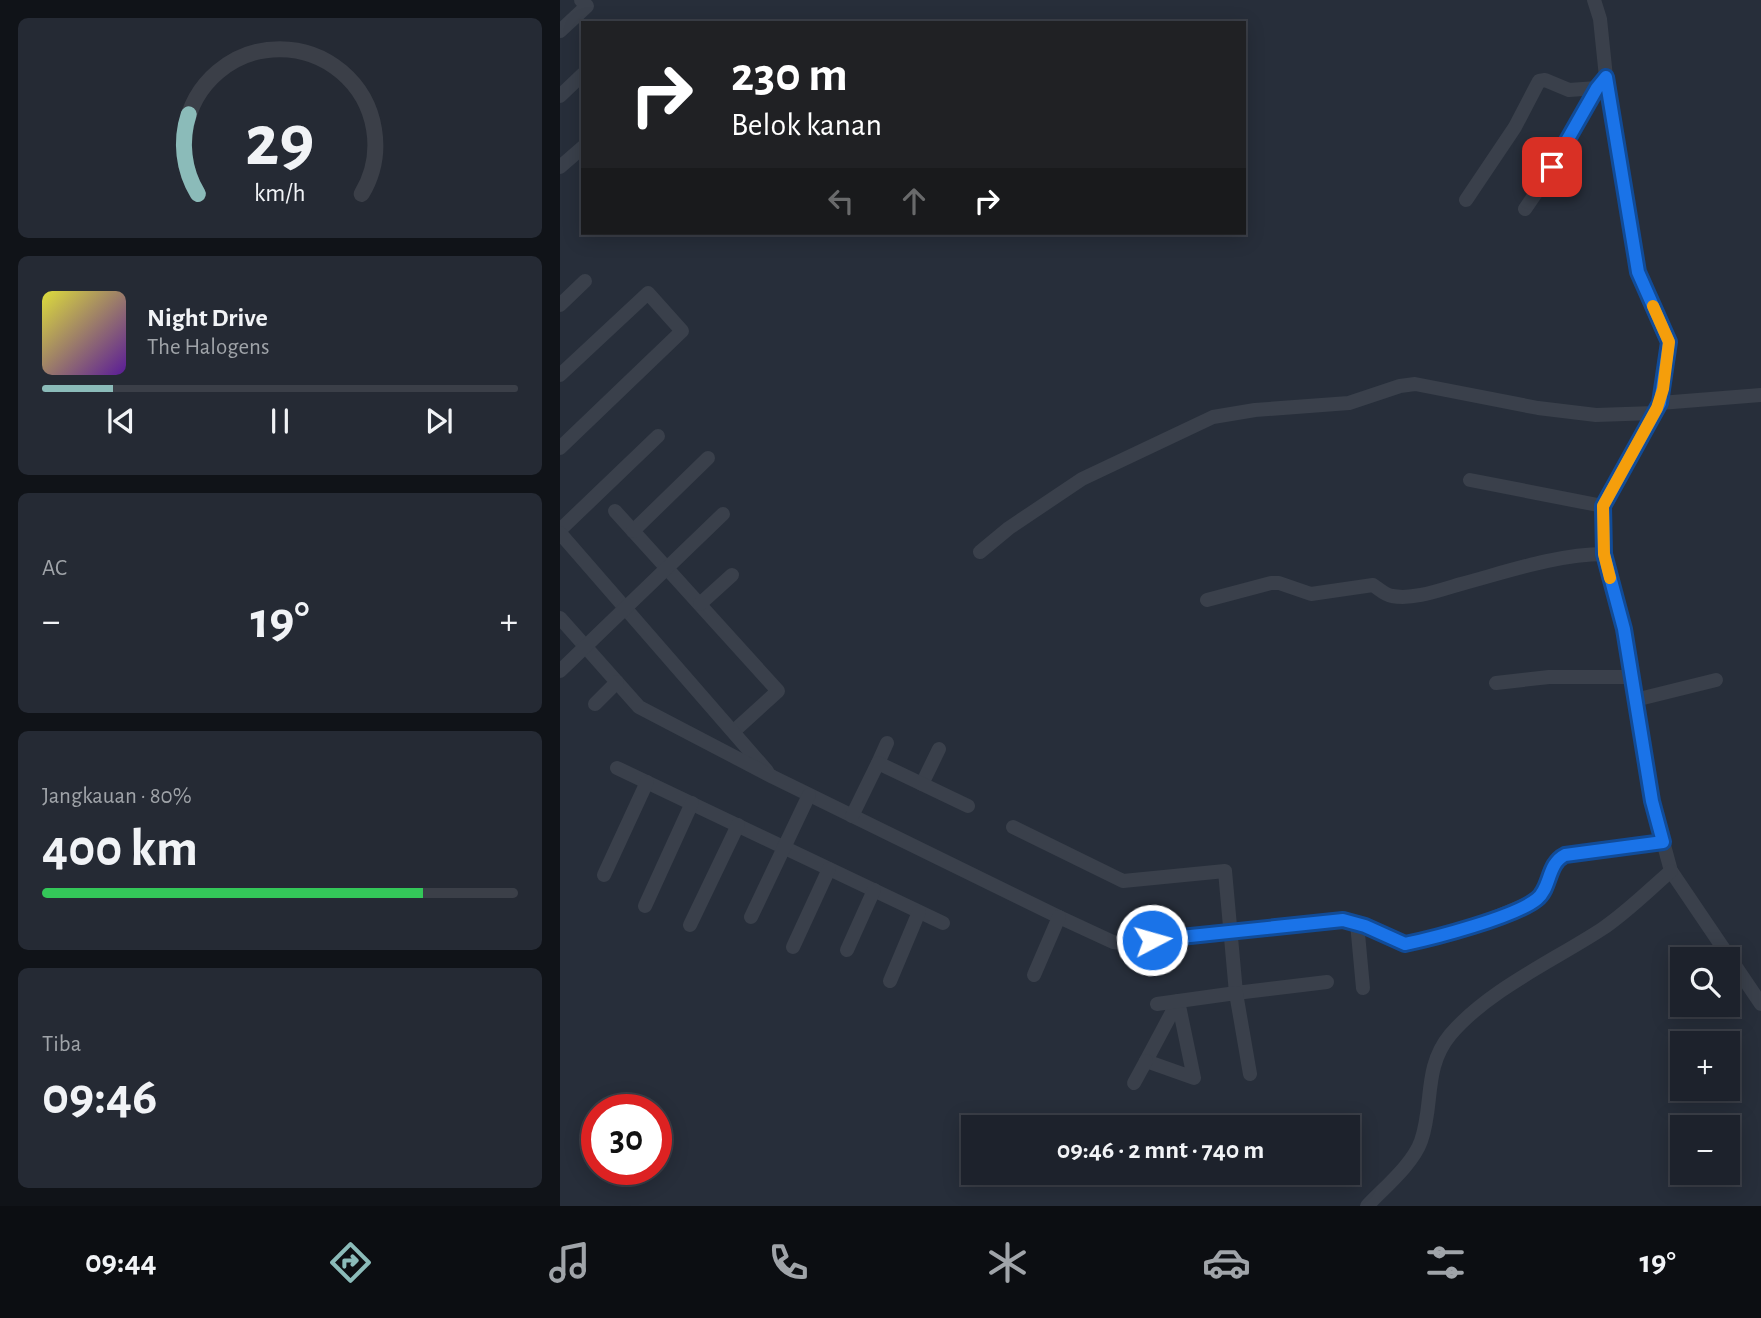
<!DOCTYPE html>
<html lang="id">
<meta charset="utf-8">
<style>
:root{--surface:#1d222c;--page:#252a34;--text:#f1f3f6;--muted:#a0a4a9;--line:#3b3f48;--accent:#8bbbb9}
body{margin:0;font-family:"Alegreya Sans",sans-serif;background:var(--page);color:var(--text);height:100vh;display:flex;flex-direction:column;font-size:26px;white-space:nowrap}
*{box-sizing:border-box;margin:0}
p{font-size:23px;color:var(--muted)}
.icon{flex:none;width:38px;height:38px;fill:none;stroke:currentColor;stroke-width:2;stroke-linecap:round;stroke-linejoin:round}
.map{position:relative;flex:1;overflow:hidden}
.sheet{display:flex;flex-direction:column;gap:18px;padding:18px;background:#101318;width:560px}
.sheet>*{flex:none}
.banner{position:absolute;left:21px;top:21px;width:665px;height:214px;border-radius:0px;box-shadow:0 4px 18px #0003,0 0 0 2px var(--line);background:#202124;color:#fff;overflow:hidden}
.controls{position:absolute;left:1110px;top:947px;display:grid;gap:14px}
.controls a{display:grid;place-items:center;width:70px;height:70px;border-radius:0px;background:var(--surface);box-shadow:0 4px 18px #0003,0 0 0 2px var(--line);font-size:35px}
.speed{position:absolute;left:21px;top:1094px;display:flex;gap:14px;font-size:35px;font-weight:700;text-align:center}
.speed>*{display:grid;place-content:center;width:91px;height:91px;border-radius:50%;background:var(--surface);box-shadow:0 4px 18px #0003,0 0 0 2px var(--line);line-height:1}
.speed .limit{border:10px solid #d22;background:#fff;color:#111}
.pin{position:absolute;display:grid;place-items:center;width:60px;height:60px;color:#fff;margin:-30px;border-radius:14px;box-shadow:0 4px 10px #0006}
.me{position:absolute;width:77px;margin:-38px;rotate:84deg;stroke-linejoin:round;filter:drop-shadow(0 0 5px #0008)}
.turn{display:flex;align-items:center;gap:24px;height:147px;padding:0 35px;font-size:32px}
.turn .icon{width:91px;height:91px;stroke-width:2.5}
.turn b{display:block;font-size:49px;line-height:60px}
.lanes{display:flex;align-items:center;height:66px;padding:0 35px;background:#0003;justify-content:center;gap:35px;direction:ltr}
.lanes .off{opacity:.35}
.big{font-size:52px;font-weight:700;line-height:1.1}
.sheet .widget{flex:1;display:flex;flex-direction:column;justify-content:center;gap:10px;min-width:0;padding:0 24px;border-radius:10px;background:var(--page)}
.sheet .dial{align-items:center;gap:0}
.dial svg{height:182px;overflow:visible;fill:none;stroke:var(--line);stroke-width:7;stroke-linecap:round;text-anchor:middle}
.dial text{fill:var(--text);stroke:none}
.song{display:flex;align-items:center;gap:21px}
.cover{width:84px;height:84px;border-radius:10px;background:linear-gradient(135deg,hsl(60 70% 55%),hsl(270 70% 35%))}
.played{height:7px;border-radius:4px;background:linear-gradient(90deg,var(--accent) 15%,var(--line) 15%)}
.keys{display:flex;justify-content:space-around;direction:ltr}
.heat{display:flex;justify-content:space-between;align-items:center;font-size:38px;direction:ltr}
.charge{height:10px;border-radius:5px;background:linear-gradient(90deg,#34c759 80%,var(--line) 0)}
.trip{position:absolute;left:401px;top:1115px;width:399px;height:70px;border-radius:0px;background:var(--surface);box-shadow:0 4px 18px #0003,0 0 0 2px var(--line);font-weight:700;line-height:70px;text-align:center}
.tabs{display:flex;height:112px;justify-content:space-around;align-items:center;background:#0c0e12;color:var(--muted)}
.tabs .icon{width:49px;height:49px}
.tabs .active{color:var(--accent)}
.tabs b{font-size:32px;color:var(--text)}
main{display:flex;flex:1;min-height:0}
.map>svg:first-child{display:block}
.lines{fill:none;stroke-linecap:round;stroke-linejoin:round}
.minor{stroke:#3a404b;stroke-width:14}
.route-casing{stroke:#114b97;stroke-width:18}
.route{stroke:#1a73e8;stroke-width:12}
.slow{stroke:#f59e0b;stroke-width:12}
</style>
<main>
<section class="sheet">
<div class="widget dial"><svg viewBox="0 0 100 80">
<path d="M14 69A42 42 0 1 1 86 69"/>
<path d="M14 69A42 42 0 0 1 10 34" stroke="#8bbbb9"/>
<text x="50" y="56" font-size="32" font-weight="700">29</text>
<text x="50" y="72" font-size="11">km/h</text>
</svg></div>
<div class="widget">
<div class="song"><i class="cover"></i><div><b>Night Drive</b><p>The Halogens</p></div></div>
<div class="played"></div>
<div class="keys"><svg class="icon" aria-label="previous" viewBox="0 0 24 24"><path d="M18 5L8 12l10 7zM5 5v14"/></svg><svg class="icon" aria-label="pause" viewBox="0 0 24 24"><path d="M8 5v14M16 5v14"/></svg><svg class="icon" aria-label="next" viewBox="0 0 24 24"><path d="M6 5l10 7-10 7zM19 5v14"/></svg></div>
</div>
<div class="widget"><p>AC</p>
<div class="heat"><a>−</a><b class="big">19°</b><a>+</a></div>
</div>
<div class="widget"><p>Jangkauan · 80%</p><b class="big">400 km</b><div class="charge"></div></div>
<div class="widget"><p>Tiba</p><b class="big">09:46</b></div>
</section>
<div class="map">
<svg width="1201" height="1206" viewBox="0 0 1201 1206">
<rect width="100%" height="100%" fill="#272e3a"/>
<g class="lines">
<g class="minor">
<path d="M1034,0l6,19 6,58 32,195 31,70 -9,61"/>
<path d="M0,31l27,-25 -6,-6"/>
<path d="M0,96l23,-22"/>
<path d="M0,167l23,-20"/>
<path d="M906,200l49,-73 24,-46 6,-1 24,10 28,-2"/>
<path d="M965,209l15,-22 61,-104"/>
<path d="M0,305l25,-24"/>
<path d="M0,375l88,-82 34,38 -122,117"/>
<path d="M1201,395l-101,8 -57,103 1,48 20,75 28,172 19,70 90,133"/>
<path d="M910,480l133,26"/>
<path d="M55,511l163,180 -44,40"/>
<path d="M0,530l98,-94"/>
<path d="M73,531l75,-73"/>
<path d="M0,533l207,238"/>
<path d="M420,552l29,-24 73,-49 131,-62 42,-7 94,-7 51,-17 15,-2 123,24 58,7 59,-2"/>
<path d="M647,600l64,-17h8l32,11 62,-9c6,4 12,10 19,11 22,4 48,-6 69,-12 45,-12 97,-30 143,-30"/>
<path d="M140,604l32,-29"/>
<path d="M0,618l79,89 134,70 286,140 54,25 12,1 218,-23 22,6 40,19 79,-23 52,-22c13,-13 12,-36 29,-46l98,-12"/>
<path d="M0,671l163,-157"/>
<path d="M936,683l53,-6h84"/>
<path d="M1075,700l81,-20"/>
<path d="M35,704l22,-22"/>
<path d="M318,763l9,-20"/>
<path d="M57,768l326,155"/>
<path d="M362,784l17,-35"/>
<path d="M292,816l26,-53 90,43"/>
<path d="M453,827l110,54 102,-10 11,122 91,-11"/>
<path d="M44,875l43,-93"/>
<path d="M85,906l47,-103"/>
<path d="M191,917l58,-122"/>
<path d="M797,923l6,65"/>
<path d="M130,925l48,-100"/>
<path d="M233,947l36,-78"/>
<path d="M287,950l27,-60"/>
<path d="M474,975l25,-58"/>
<path d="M330,981l29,-69"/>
<path d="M618,1001l16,77 -48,-17z"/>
<path d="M597,1004l79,-11 14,81"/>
<path d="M574,1083l12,-22"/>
<path d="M807,1206c17,-18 46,-42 54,-65 13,-37 2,-73 29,-106 38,-45 103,-74 152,-106 24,-16 47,-39 69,-58"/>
</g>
</g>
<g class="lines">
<defs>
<path id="route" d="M592,940l191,-20 22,6 40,18c29,-6 110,-27 132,-45 14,-11 10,-35 28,-44l98,-13 -11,-41 -28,-172 -20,-75 -1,-48 57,-103 9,-61 -31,-70 -32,-195 -9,11 -45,79"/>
</defs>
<use href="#route" class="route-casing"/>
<use href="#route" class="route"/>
<path class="slow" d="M1050,578l-6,-24 -1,-48 54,-98 6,-19 6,-47 -16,-36"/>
</g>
</svg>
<div class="controls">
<a><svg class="icon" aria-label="search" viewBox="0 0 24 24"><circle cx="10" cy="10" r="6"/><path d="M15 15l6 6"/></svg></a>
<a>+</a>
<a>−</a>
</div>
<div class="speed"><div class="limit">30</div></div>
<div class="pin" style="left:992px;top:167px;background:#d93025"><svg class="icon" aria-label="arrive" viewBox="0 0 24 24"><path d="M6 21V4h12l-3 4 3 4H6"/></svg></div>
<svg class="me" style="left:592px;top:940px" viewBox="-20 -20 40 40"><circle r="17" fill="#1a73e8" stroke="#fff" stroke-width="3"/><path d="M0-11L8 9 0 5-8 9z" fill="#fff"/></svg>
<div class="trip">09:46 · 2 mnt · 740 m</div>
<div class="banner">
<div class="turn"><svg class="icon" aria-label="right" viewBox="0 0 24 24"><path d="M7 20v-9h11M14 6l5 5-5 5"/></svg><div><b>230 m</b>Belok kanan</div></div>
<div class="lanes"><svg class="icon off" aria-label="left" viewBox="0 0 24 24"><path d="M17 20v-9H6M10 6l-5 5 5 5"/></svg><svg class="icon off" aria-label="ahead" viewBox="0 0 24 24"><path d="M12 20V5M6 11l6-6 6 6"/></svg><svg class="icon" aria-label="right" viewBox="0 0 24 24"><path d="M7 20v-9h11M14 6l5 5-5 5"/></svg></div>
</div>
</div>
</main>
<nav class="tabs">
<b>09:44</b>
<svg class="icon active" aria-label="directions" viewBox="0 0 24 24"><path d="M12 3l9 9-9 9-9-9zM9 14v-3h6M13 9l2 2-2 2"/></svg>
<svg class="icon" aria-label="music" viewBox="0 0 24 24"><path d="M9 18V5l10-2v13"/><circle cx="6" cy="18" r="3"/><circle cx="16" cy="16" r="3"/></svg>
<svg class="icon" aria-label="phone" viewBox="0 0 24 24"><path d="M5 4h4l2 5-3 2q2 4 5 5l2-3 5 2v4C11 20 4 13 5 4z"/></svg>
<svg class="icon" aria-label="climate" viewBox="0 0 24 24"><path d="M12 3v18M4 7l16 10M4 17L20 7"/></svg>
<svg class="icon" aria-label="car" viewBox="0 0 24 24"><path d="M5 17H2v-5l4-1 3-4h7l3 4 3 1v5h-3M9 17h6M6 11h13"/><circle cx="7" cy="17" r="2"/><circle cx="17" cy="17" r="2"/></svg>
<svg class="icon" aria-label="filters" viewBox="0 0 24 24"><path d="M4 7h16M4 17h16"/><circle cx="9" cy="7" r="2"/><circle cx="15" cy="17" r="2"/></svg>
<b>19°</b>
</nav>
